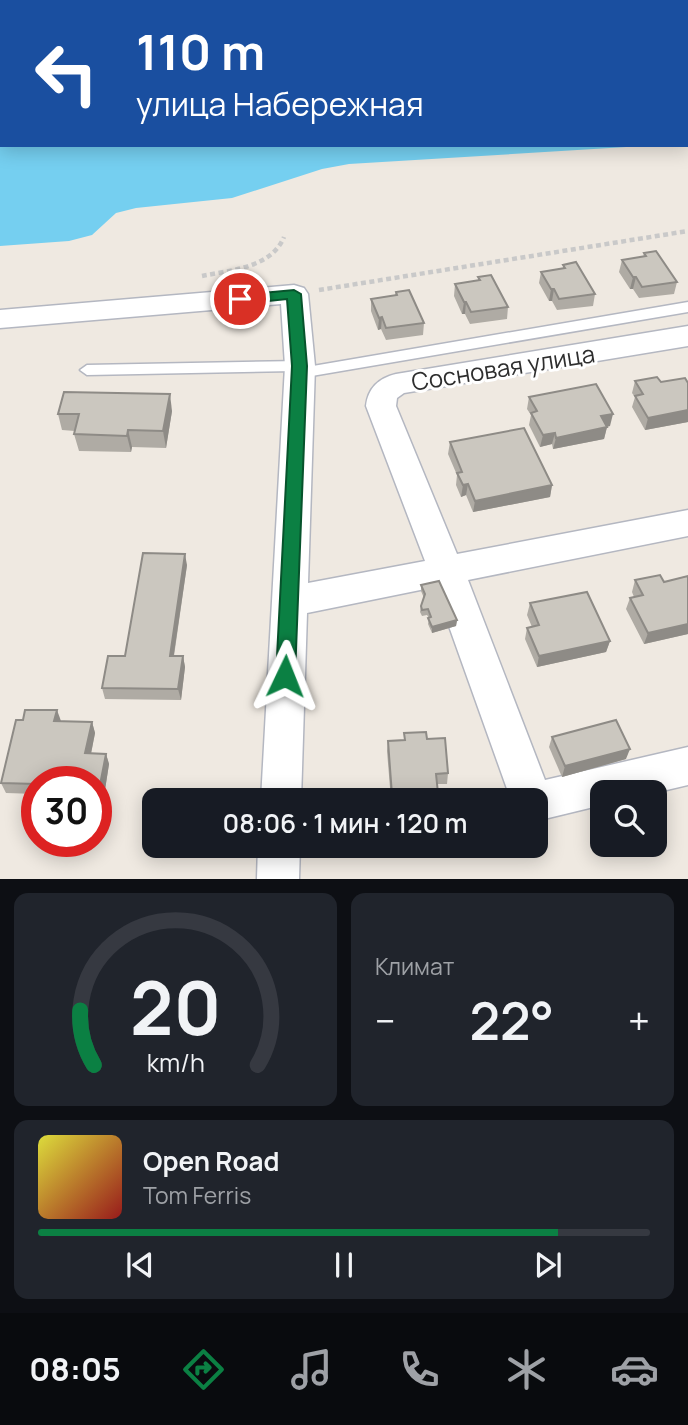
<!DOCTYPE html>
<html lang="ru">
<meta charset="utf-8">
<style>
:root{--surface:#171b24;--page:#20242c;--text:#f1f3f6;--muted:#9ea1a6;--line:#363941;--accent:#0b8043}
body{margin:0;font-family:Manrope,sans-serif;background:var(--page);color:var(--text);height:100vh;display:flex;flex-direction:column;font-size:26px;white-space:nowrap}
*{box-sizing:border-box;margin:0}
p{font-size:23px;color:var(--muted)}
.icon{flex:none;width:38px;height:38px;fill:none;stroke:currentColor;stroke-width:2;stroke-linecap:round;stroke-linejoin:round}
.map{position:relative;height:879px;overflow:hidden}
.sheet{display:flex;flex-direction:column;gap:14px;padding:14px;background:#0d0f14;flex:1}
.sheet>*{flex:none}
.guide{position:absolute;left:0px;top:0px;width:690px;height:147px;box-shadow:0 4px 18px #0003;background:#1a4fa0;color:#fff;overflow:hidden}
.fabs{position:absolute;left:590px;top:780px;display:grid;gap:14px}
.fabs a{display:grid;place-items:center;width:77px;height:77px;border-radius:14px;background:var(--surface);box-shadow:0 4px 18px #0003;font-size:35px}
.speed{position:absolute;left:21px;top:766px;display:flex;gap:14px;font-size:35px;font-weight:700;text-align:center}
.speed>*{display:grid;place-content:center;width:91px;height:91px;border-radius:50%;background:var(--surface);box-shadow:0 4px 18px #0003;line-height:1}
.speed .limit{border:10px solid #d22;background:#fff;color:#111}
.pin{position:absolute;display:grid;place-items:center;width:60px;height:60px;color:#fff;margin:-30px;border:4px solid #fff;border-radius:50%;box-shadow:0 2px 7px #0007}
.me{position:absolute;width:77px;margin:-38px;rotate:2deg;stroke-linejoin:round;filter:drop-shadow(0 0 5px #0008)}
.turn{display:flex;align-items:center;gap:24px;height:147px;padding:0 21px;font-size:32px}
.turn .icon{width:91px;height:91px;stroke-width:2.5}
.turn b{display:block;font-size:49px;line-height:60px}
.big{font-size:52px;font-weight:600;line-height:1.1}
.sheet .widget{flex:1;display:flex;flex-direction:column;justify-content:center;gap:10px;min-width:0;padding:0 24px;border-radius:14px;background:var(--page)}
.sheet .dial{align-items:center;gap:0}
.dial svg{height:182px;overflow:visible;fill:none;stroke:var(--line);stroke-width:7;stroke-linecap:round;text-anchor:middle}
.dial text{fill:var(--text);stroke:none}
.song{display:flex;align-items:center;gap:21px}
.cover{width:84px;height:84px;border-radius:10px;background:linear-gradient(135deg,hsl(60 70% 55%),hsl(0 70% 35%))}
.played{height:7px;border-radius:4px;background:linear-gradient(90deg,var(--accent) 85%,var(--line) 85%)}
.keys{display:flex;justify-content:space-around;direction:ltr}
.heat{display:flex;justify-content:space-between;align-items:center;font-size:38px;direction:ltr}
.sheet .tiles{flex:1;display:grid;gap:14px;grid-template-columns:1fr 1fr}
.widget:last-child{grid-column:span 2}
.trip{position:absolute;left:142px;top:788px;width:406px;height:70px;border-radius:14px;background:var(--surface);box-shadow:0 4px 18px #0003;font-weight:600;line-height:70px;text-align:center}
.dock{display:flex;height:112px;justify-content:space-around;align-items:center;background:#090b0e;color:var(--muted)}
.dock .icon{width:49px;height:49px}
.dock .selected{color:var(--accent)}
.dock b{font-size:32px;color:var(--text)}
.map>svg:first-child{display:block}
.water{fill:#75cff0}
.lines{fill:none;stroke-linecap:round;stroke-linejoin:round}
.service-casing{stroke:#b4b7c1;stroke-width:3}
.minor-casing{stroke:#b4b7c1;stroke-width:3}
.path{stroke:#c9c9c9;stroke-width:4.5;stroke-dasharray:5 3.5;stroke-linecap:butt}
.service{fill:#fff;fill-rule:evenodd}
.minor{fill:#fff;fill-rule:evenodd}
.wall{fill:#afaba4}
.shaded-wall{fill:#8e8b86}
.building{fill:#cbc7bf;stroke:#8e8b86;stroke-width:2}
.route{fill:#0b8043;stroke:#07532c;stroke-width:2}
.labels{text-anchor:middle;dominant-baseline:central;stroke-width:6;stroke-linejoin:round;paint-order:stroke}
.street-label{font-size:24px;fill:#2e2e2e;stroke:#fff}
</style>
<div class="map">
<svg width="688" height="879" viewBox="0 0 688 879">
<rect width="100%" height="100%" fill="#efe9e1"/>
<path class="water" d="M0,0h688v143v-141h-686v143h657l-310,19 -27,5 -90,29 -96,10 -20,5 -24,22 -23,6 -69,5z"/>
<g class="lines">
<defs>
<path id="service" d="M688,302v10l-388,66 -5,-1 -1,-6 -207,4 -7,-5 7,-5 213,-4 5,1 2,5z"/>
<g id="minor">
<path d="M294,285l10,3 4,6 7,72 -7,217 117,-22 -59,-155c2,-18 13,-28 30,-32l292,-48v20l-284,47 -7,5 -1,8 61,148 231,-44v26l-220,44 77,200 143,-33v38l-34,8h-52v12l-66,16v-21h-25l-76,-213 -128,26 -6,187h-40l24,-434 -4,-62 -281,24v-18z"/>
<path d="M258,845h42l-1,34h-42z"/>
</g>
</defs>
<use href="#service" class="service-casing"/>
<use href="#minor" class="minor-casing"/>
<g class="path">
<path d="M202,276c29,-6 69,-8 82,-39"/>
<path d="M319,290l369,-59"/>
</g>
<use href="#service" class="service"/>
<use href="#minor" class="minor"/>
</g>
<g class="wall">
<path d="M644,253l33,29 -3,12 -35,4 -6,-9h-3l-11,-17 3,-12 21,-3z"/>
<path d="M563,265l32,29 -2,12 -36,4 -5,-9h-3l-10,-18 2,-11 22,-4z"/>
<path d="M478,277l30,30 -1,12 -37,5 -5,-10h-3l-8,-18 1,-12 23,-4z"/>
<path d="M396,292l28,31 -1,12 -37,5 -5,-11 -3,1 -7,-19v-12l24,-4z"/>
<path d="M635,381l53,2v39l-43,8 -13,-23 3,-10 -3,-4z"/>
<path d="M529,397l81,29 -3,1 -3,12 -51,10 -1,-5 -12,3 -11,-22 2,-10 -4,-6z"/>
<path d="M172,411l-6,37 -34,-1 -1,5 -52,-1 -5,-17 1,-3 -13,-1 -4,-16z"/>
<path d="M450,442l102,43 -2,12 -77,15 -7,-17 -5,2 -5,-12 1,-10 -9,-21z"/>
<path d="M187,565l-13,91h9l2,11 -4,33 -76,-1 -3,-11z"/>
<path d="M688,576v58l-44,10 -18,-35 4,-11 4,-1 -2,-5 3,-12 29,2z"/>
<path d="M421,585l36,35 -1,6 -24,7 -4,-9 1,-6 -2,-3 -5,1 -2,-4 1,-6 3,-8 -3,-7z"/>
<path d="M530,603l80,38 -4,11 -69,15 -12,-28 2,-11 5,-1 -5,-12z"/>
<path d="M61,721l31,1 3,11 -4,20 15,1 3,10 -5,32 -8,-1v-13h-59v12l-31,-1 -5,-10z"/>
<path d="M404,733l23,6 21,34 -1,11h-10l1,9 -1,7h-46l-4,-49 1,-10 16,-1z"/>
<path d="M552,737l74,22 -64,18 -13,-30z"/>
</g>
<g class="shaded-wall">
<path d="M633,277h3l-3,12h-3z"/>
<path d="M551,289h3l-2,12h-3z"/>
<path d="M464,302h2l-1,12h-3z"/>
<path d="M382,317l-1,12 -3,1 1,-12z"/>
<path d="M170,394l2,17 -6,37 -3,-17z"/>
<path d="M688,410v12l-43,8 3,-12z"/>
<path d="M613,414l-3,12 -12,2 3,-12z"/>
<path d="M607,427l-3,12 -51,10 3,-11z"/>
<path d="M128,430l4,17 -1,5 -4,-16z"/>
<path d="M555,433l-3,11 -12,3 3,-12z"/>
<path d="M468,484l-2,11 -5,2 2,-12z"/>
<path d="M552,485l-2,12 -77,15 2,-11z"/>
<path d="M185,554l2,11 -15,102 -2,-11z"/>
<path d="M457,620l-1,6 -24,7v-6z"/>
<path d="M688,624v10l-44,10 4,-11z"/>
<path d="M610,641l-4,11 -69,15 2,-11z"/>
<path d="M183,656l2,11 -4,33 -3,-11z"/>
<path d="M57,710l4,11h-7z"/>
<path d="M92,722l3,11 -6,31 -4,-11z"/>
<path d="M630,749l-4,10 -64,18 3,-11z"/>
<path d="M106,754l3,10 -5,32 -4,-11z"/>
</g>
<g class="building">
<path d="M656,251l21,31 -35,5 -6,-10h-3l-11,-17 24,-4 -2,-3z"/>
<path d="M576,262l19,32 -36,5 -5,-10h-3l-10,-17 24,-4 -2,-3z"/>
<path d="M491,275l17,32 -37,5 -5,-10h-2l-9,-18 25,-4 -2,-3z"/>
<path d="M409,290l15,33 -38,5 -4,-11 -3,1 -8,-19 26,-4 -1,-3z"/>
<path d="M657,377l4,5 24,-4 3,5v27l-40,8 -13,-22 8,-2 -8,-13z"/>
<path d="M596,384l17,30 -12,2 6,11 -51,11 -1,-5 -12,2 -12,-22 6,-2 -8,-14z"/>
<path d="M64,392l106,2 -7,37 -35,-1 -1,6 -53,-2 5,-20h-21z"/>
<path d="M524,428l28,57 -77,16 -7,-17 -5,1 -6,-12 5,-1 -12,-30z"/>
<path d="M143,553l42,1 -15,102h13l-5,33 -76,-1 6,-32h17z"/>
<path d="M660,575l4,7 24,-6v48l-40,9 -18,-35 13,-3 -8,-15z"/>
<path d="M439,581l18,39 -25,7 -4,-9 3,-1 -3,-8 -6,1 -1,-4 4,-12 -4,-9z"/>
<path d="M587,592l23,49 -71,15 -12,-28 12,-3 -9,-22z"/>
<path d="M25,710h32l-3,11 38,1 -7,31 21,1 -6,31h-4v-3h-59v2l-36,-1 15,-63h7z"/>
<path d="M616,720l14,29 -65,17 -13,-29z"/>
<path d="M426,732l1,7 18,-1 3,35 -12,1 2,19 -46,2 -4,-54 17,-1 -1,-7z"/>
</g>
<path class="route" d="M294,290l7,4 6,72 -12,310 -3,6 -7,2 -6,-2 -3,-6 16,-310 -5,-67 -47,5 -7,-5 7,-4z"/>
<g class="labels">
<g class="street-label">
<text transform="translate(503 367) rotate(-9)">Сосновая улица</text>
</g>
</g>
</svg>
<div class="fabs">
<a><svg class="icon" aria-label="search" viewBox="0 0 24 24"><circle cx="10" cy="10" r="6"/><path d="M15 15l6 6"/></svg></a>
</div>
<div class="speed"><div class="limit">30</div></div>
<div class="pin" style="left:240px;top:299px;background:#d93025"><svg class="icon" aria-label="arrive" viewBox="0 0 24 24"><path d="M6 21V4h12l-3 4 3 4H6"/></svg></div>
<svg class="me" style="left:285px;top:676px" viewBox="-20 -20 40 40"><path d="M0-17L14 15 0 8-14 15z" fill="#0b8043" stroke="#fff" stroke-width="4"/></svg>
<div class="trip">08:06 · 1 мин · 120 m</div>
<div class="guide">
<div class="turn"><svg class="icon" aria-label="left" viewBox="0 0 24 24"><path d="M17 20v-9H6M10 6l-5 5 5 5"/></svg><div><b>110 m</b>улица Набережная</div></div>
</div>
</div>
<section class="sheet">
<div class="tiles">
<div class="widget dial"><svg viewBox="0 0 100 80">
<path d="M14 69A42 42 0 1 1 86 69"/>
<path d="M14 69A42 42 0 0 1 8 45" stroke="#0b8043"/>
<text x="50" y="56" font-size="32" font-weight="700">20</text>
<text x="50" y="72" font-size="11">km/h</text>
</svg></div>
<div class="widget"><p>Климат</p>
<div class="heat"><a>−</a><b class="big">22°</b><a>+</a></div>
</div>
<div class="widget">
<div class="song"><i class="cover"></i><div><b>Open Road</b><p>Tom Ferris</p></div></div>
<div class="played"></div>
<div class="keys"><svg class="icon" aria-label="previous" viewBox="0 0 24 24"><path d="M18 5L8 12l10 7zM5 5v14"/></svg><svg class="icon" aria-label="pause" viewBox="0 0 24 24"><path d="M8 5v14M16 5v14"/></svg><svg class="icon" aria-label="next" viewBox="0 0 24 24"><path d="M6 5l10 7-10 7zM19 5v14"/></svg></div>
</div>
</div>
</section>
<nav class="dock">
<b>08:05</b>
<svg class="icon selected" aria-label="directions" viewBox="0 0 24 24"><path d="M12 3l9 9-9 9-9-9zM9 14v-3h6M13 9l2 2-2 2"/></svg>
<svg class="icon" aria-label="music" viewBox="0 0 24 24"><path d="M9 18V5l10-2v13"/><circle cx="6" cy="18" r="3"/><circle cx="16" cy="16" r="3"/></svg>
<svg class="icon" aria-label="phone" viewBox="0 0 24 24"><path d="M5 4h4l2 5-3 2q2 4 5 5l2-3 5 2v4C11 20 4 13 5 4z"/></svg>
<svg class="icon" aria-label="climate" viewBox="0 0 24 24"><path d="M12 3v18M4 7l16 10M4 17L20 7"/></svg>
<svg class="icon" aria-label="car" viewBox="0 0 24 24"><path d="M5 17H2v-5l4-1 3-4h7l3 4 3 1v5h-3M9 17h6M6 11h13"/><circle cx="7" cy="17" r="2"/><circle cx="17" cy="17" r="2"/></svg>
</nav>
